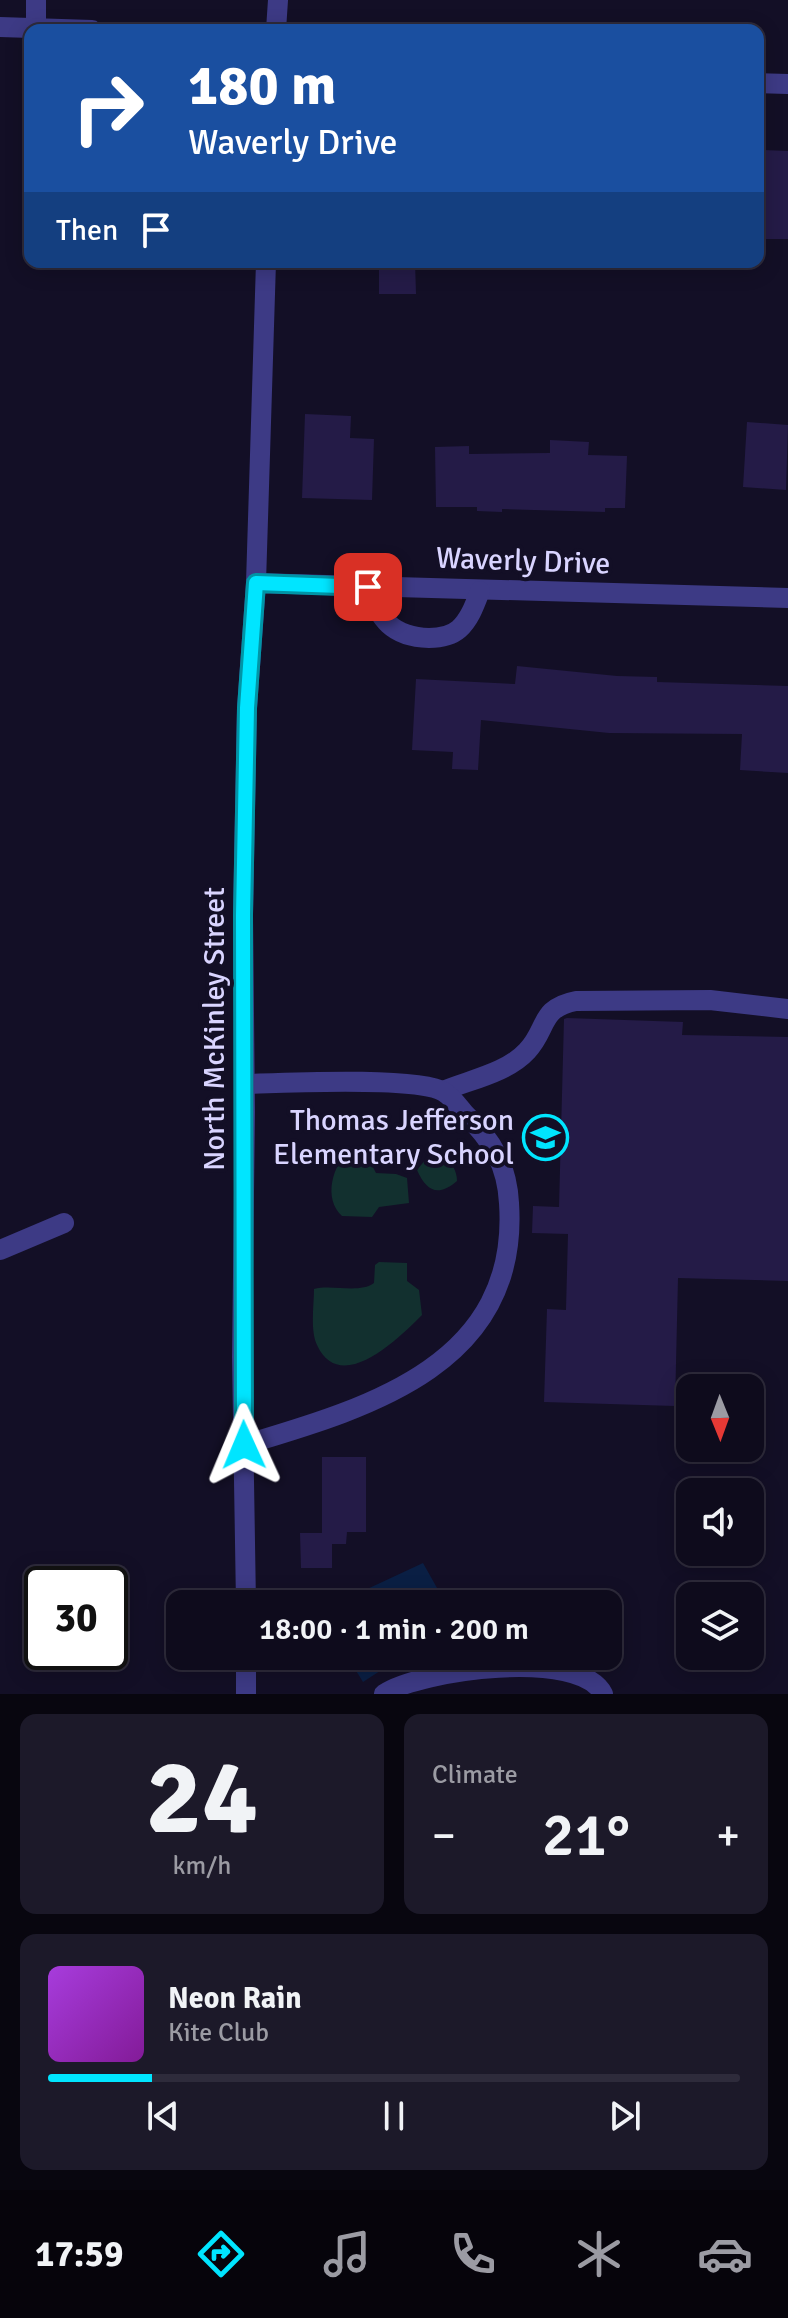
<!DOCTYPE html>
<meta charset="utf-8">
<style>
:root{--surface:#0e0b1c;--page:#1c1929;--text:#f1f3f6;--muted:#9b9ba3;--line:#2e2b3b;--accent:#00e5ff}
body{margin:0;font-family:Signika,sans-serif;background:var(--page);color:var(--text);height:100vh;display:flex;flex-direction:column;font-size:30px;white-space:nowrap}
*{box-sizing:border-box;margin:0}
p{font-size:26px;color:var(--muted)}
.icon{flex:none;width:44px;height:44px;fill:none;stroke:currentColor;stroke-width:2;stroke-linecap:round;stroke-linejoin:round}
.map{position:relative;height:1694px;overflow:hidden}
.side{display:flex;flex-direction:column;gap:20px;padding:20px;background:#08060f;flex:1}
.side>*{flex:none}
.banner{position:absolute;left:24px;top:24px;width:740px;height:244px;border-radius:16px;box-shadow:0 4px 20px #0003,0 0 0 2px var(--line);background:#1a4fa0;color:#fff;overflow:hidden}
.needle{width:52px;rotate:179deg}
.controls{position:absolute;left:676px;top:1374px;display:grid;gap:16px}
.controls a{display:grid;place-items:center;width:88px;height:88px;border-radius:16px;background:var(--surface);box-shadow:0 4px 20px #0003,0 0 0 2px var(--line);font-size:40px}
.speed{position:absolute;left:24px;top:1566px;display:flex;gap:16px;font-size:40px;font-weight:700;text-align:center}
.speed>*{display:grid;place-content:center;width:104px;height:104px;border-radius:50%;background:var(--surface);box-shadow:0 4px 20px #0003,0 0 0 2px var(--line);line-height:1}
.speed .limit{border:4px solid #111;border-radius:12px;background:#fff;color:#111}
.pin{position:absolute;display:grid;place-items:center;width:68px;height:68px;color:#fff;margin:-34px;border-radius:16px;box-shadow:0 4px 12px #0006}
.me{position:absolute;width:88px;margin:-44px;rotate:359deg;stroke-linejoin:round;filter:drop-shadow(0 0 6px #0008)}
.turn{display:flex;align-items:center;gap:28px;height:168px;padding:0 32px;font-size:36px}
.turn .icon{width:104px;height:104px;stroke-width:2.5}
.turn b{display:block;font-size:56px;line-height:68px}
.then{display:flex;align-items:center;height:76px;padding:0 32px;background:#0003;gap:16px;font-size:30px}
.big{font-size:60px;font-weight:600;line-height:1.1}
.side .card{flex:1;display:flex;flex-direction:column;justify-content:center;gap:12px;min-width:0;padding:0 28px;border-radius:16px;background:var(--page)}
.side .dial{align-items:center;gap:0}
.dial b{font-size:104px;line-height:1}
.song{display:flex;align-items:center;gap:24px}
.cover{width:96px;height:96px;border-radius:12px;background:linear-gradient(135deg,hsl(280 70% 55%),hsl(290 70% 35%))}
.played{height:8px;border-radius:4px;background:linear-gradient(90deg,var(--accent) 15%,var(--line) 15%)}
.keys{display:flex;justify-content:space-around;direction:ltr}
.heat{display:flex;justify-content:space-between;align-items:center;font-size:44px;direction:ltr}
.side .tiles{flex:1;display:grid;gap:20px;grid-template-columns:1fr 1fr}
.card:last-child{grid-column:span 2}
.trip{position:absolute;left:166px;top:1590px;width:456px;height:80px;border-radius:16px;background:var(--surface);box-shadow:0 4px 20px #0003,0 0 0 2px var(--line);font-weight:600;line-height:80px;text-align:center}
.menu{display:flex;height:128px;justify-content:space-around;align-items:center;background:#06040b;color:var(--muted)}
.menu .icon{width:56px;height:56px}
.menu .current{color:var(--accent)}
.menu b{font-size:36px;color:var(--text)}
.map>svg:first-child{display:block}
.green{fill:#12302f}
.water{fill:#0a1f44}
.building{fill:#241b47}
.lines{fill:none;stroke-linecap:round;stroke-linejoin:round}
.minor{stroke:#3d3a85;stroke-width:20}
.route-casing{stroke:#0095a6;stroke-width:20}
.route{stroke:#00e5ff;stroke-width:14}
.labels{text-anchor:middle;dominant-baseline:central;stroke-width:8;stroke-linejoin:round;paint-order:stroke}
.street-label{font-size:30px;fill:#d9d4ff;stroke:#130f26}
.poi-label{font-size:30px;fill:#d9d4ff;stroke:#130f26;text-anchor:end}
</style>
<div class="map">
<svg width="788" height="1694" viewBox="0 0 788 1694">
<rect width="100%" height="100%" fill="#130f26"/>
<g class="green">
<path d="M351,1150l14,2 11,21 20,1 11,4 2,25 -30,4 -7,10 -30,-1c-19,-17 -10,-52 9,-66z"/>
<path d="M443,1157c9,4 14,15 14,24 -20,17 -31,9 -40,-11l9,-11z"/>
<path d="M379,1262l28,1v18l12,9 3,25c-21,21 -81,82 -105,30 -7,-15 -3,-39 -3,-56 18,-5 45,5 60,-6l1,-18z"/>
</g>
<g class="water">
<path d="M423,1563l23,41h-111z"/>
<path d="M347,1656h56l-40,26z"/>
</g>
<g class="building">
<path d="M763,150l25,1v88h-27z"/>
<path d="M379,262h36l1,32h-37z"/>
<path d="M305,414l46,2 -1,22 24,1 -2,61 -70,-2z"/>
<path d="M747,422l41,3 -2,65 -43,-3z"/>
<path d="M550,440l39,2 -1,13 39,1 -2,52h-20v4l-103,-3v3l-25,-1v-4h-41l-1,-60 34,-1v8l81,-1z"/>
<path d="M517,666l100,10 40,1v5l131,4v87l-48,-3 2,-36 -133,-1 -128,-13 -3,50 -26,-1 1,-17 -41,-2 4,-71 99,5z"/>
<path d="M567,1018l116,4 -1,13 106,2v244l-110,-3 -3,128 -131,-4 3,-93 19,1 2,-76 -36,-1 1,-27 26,1 5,-188z"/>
<path d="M322,1457h44v75h-19l-1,12h-14v24h-31l-1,-35h22z"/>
</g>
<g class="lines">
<g class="minor">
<path d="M36,0v28"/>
<path d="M0,27l92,3"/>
<path d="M276,30l2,-30"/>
<path d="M758,83l30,1"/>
<path d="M256,583l532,15"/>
<path d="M368,587c11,32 24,50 61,51 10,0 22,-2 30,-9 11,-10 16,-25 21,-38"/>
<path d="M443,1091c26,-11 64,-18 84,-40 21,-22 12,-43 49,-50l134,-1 78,9"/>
<path d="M0,1250l64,-27"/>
<path d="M244,1445c124,-37 276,-80 265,-242 -2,-38 -17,-63 -44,-89 -6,-7 -13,-17 -21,-22 -25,-16 -164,-9 -199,-8"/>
<path d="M246,1604l-4,-247 3,-245 -2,-197 4,-207 9,-125 10,-321"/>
<path d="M246,1656v38"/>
<path d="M384,1694c35,-24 197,-46 219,0"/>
</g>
</g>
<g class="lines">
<defs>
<path id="route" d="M244,1445l-1,-530 4,-207 9,-125 112,4"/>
</defs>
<use href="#route" class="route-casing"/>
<use href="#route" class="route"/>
</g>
<defs>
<symbol id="school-ring" viewBox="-11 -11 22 22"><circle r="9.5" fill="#130f26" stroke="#00e5ff" stroke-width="1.5"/><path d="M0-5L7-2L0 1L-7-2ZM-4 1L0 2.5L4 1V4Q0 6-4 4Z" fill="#00e5ff"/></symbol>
</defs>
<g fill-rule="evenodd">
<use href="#school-ring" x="520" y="1112" width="51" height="51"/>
</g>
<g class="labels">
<g class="street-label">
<text transform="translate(523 561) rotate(2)">Waverly Drive</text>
<text transform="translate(214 1029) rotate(-90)">North McKinley Street</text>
</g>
<g class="poi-label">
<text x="514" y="1120">Thomas Jefferson<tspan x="514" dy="34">Elementary School</tspan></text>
</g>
</g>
</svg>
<div class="controls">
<a><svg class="needle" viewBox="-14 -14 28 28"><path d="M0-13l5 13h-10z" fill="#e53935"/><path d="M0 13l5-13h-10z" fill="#9b9ba3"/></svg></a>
<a><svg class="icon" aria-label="sound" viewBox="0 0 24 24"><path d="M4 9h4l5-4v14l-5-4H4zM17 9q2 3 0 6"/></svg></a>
<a><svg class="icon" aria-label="layers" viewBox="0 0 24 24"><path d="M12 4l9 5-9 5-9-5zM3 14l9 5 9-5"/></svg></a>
</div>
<div class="speed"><div class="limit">30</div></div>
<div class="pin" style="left:368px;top:587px;background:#d93025"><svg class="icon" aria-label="arrive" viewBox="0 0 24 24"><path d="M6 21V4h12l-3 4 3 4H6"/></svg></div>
<svg class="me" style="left:244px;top:1445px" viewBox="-20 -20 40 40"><path d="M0-17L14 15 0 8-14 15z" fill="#00e5ff" stroke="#fff" stroke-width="4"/></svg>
<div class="trip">18:00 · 1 min · 200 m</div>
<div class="banner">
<div class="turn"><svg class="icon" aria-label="right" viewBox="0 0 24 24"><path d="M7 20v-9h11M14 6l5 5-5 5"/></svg><div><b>180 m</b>Waverly Drive</div></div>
<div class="then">Then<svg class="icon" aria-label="arrive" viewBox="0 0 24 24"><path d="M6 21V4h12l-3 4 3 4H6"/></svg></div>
</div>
</div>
<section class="side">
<div class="tiles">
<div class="card dial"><b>24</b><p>km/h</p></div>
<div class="card"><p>Climate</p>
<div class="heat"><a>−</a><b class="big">21°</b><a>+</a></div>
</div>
<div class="card">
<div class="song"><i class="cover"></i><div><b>Neon Rain</b><p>Kite Club</p></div></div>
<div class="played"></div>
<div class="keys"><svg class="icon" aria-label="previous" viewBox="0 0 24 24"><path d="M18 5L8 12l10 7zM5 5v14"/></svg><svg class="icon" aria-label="pause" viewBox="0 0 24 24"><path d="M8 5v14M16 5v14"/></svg><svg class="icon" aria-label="next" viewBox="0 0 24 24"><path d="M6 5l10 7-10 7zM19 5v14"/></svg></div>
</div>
</div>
</section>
<nav class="menu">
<b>17:59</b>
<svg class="icon current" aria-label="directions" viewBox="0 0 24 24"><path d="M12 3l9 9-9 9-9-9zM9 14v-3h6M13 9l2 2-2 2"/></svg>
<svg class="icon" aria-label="music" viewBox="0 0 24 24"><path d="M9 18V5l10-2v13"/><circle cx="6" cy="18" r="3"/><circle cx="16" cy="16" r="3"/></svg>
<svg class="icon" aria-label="phone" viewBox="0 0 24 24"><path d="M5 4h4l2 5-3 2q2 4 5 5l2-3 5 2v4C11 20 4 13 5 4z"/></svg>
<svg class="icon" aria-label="climate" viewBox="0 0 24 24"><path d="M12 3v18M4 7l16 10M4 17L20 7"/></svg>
<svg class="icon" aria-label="car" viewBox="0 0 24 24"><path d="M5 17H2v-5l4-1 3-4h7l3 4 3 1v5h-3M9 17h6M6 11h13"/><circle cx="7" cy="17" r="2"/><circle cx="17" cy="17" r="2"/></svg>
</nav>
